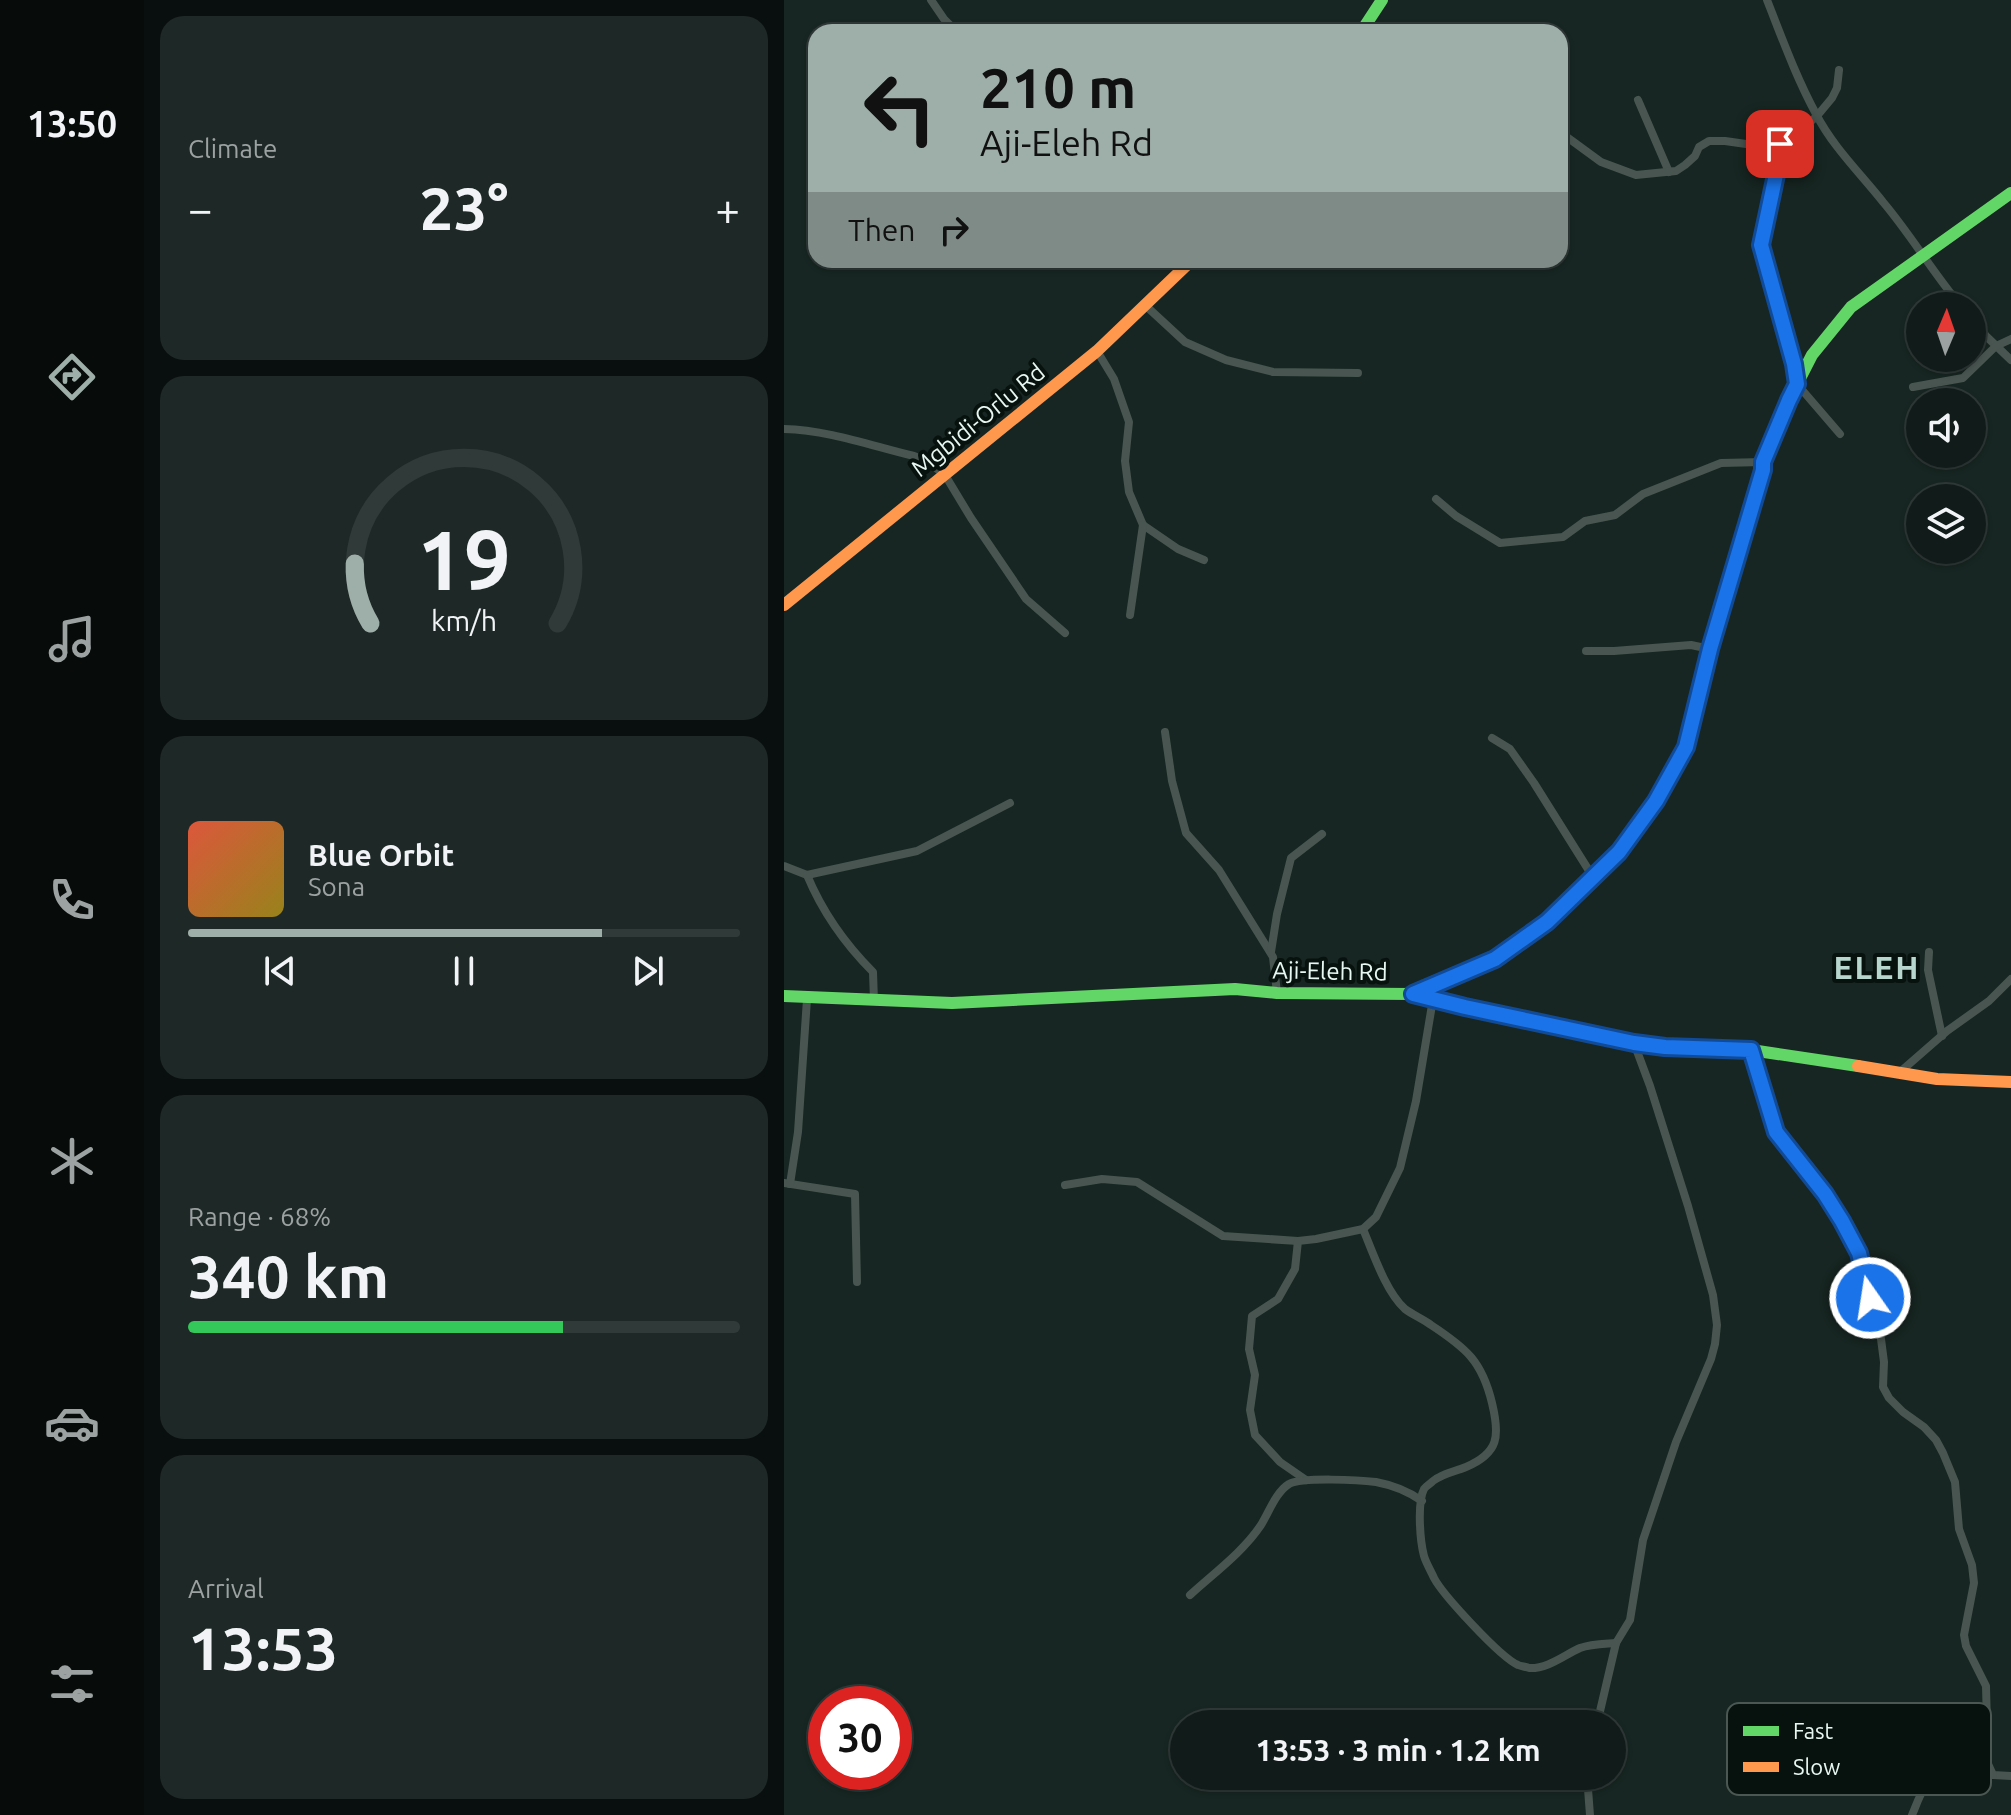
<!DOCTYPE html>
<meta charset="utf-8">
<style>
:root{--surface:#111c1a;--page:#1e2927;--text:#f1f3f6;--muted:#9ca1a2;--line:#303a39;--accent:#9eaea9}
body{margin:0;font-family:Ubuntu,sans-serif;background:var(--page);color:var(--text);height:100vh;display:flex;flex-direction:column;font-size:30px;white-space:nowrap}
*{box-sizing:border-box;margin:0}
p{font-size:26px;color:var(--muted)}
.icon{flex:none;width:44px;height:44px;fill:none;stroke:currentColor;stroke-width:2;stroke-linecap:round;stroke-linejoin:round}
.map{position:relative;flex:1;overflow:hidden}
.sheet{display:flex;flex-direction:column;gap:16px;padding:16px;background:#090f0e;width:640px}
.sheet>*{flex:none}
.guide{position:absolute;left:24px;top:24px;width:760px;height:244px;border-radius:24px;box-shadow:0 2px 6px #0004,0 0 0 2px var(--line);background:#9eaea9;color:#111;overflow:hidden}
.needle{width:52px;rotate:2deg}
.tools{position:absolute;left:1122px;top:292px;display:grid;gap:16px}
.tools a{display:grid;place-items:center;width:80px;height:80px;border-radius:50%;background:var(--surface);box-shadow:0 2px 6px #0004,0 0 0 2px var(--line);font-size:40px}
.speed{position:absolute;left:24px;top:1686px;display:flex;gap:16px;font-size:40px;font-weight:700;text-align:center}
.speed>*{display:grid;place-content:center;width:104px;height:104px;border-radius:50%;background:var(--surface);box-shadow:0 2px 6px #0004,0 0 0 2px var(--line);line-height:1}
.speed .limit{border:12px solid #d22;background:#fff;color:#111}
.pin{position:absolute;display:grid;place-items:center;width:68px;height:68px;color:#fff;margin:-34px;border-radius:16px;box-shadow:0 4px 12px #0006}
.me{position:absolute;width:88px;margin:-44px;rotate:347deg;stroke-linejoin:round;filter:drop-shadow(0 0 6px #0008)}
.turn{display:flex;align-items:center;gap:28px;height:168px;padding:0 40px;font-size:36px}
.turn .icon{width:104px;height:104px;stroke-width:2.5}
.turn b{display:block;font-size:56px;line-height:68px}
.then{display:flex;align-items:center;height:76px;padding:0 40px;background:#0003;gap:16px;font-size:30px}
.big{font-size:60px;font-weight:600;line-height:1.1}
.sheet .tile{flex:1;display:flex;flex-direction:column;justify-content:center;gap:12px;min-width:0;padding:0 28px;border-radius:24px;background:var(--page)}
.sheet .dial{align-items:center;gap:0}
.dial svg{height:208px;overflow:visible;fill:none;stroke:var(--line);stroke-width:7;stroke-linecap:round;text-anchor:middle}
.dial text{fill:var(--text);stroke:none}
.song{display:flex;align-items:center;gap:24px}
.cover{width:96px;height:96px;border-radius:12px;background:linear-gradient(135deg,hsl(10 70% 55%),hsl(50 70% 35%))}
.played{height:8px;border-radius:4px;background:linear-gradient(90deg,var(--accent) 75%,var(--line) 75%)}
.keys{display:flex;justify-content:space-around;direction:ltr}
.heat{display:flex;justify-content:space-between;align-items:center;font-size:44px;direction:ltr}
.charge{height:12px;border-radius:6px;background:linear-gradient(90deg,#34c759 68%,var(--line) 0)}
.trip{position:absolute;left:386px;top:1710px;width:456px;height:80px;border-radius:40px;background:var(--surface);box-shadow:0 2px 6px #0004,0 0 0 2px var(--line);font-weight:600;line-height:80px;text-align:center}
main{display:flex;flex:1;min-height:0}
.menu{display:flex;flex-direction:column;width:144px;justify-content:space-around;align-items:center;background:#070b0a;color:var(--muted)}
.menu .icon{width:56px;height:56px}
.menu .current{color:var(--accent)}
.menu b{font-size:36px;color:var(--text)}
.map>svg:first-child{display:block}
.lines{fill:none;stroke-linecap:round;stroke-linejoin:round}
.street{stroke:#485550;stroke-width:8}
.fast{stroke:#63d668;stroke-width:12}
.slow{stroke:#ff974d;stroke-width:12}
.route-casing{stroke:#114b97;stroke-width:20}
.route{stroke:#1a73e8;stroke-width:14}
.labels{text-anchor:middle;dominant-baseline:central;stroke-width:8;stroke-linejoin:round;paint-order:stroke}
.street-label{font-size:24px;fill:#e7f7f2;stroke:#07120e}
.district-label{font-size:32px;font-weight:bold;letter-spacing:2px;fill:#b7d6cd;stroke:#07120e}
.key{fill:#07120e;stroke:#4a5752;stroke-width:2}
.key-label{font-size:22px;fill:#e7f7f2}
</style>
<main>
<nav class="menu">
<b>13:50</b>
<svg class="icon current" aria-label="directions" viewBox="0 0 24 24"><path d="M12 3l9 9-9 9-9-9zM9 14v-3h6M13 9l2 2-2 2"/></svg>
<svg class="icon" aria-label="music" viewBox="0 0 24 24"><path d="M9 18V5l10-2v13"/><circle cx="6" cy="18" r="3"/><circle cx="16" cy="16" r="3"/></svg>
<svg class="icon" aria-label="phone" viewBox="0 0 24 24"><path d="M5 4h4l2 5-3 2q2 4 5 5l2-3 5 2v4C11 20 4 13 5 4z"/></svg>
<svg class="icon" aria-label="climate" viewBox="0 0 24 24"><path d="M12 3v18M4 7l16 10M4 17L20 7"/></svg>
<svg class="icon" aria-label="car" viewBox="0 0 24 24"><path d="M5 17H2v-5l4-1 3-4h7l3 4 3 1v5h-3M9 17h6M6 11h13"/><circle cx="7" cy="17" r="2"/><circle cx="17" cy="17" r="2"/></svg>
<svg class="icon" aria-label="filters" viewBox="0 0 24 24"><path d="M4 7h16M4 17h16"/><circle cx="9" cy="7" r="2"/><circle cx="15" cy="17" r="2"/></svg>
</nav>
<section class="sheet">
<div class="tile"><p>Climate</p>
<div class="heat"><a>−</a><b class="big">23°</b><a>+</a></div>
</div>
<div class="tile dial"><svg viewBox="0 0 100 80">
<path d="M14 69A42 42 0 1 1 86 69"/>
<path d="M14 69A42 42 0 0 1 8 46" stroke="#9eaea9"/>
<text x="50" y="56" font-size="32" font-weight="700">19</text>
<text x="50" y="72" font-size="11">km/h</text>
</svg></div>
<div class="tile">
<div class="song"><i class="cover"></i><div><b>Blue Orbit</b><p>Sona</p></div></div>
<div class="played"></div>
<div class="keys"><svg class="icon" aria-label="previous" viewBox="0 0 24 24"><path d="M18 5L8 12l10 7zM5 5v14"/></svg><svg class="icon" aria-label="pause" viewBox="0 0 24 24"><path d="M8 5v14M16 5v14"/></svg><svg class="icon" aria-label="next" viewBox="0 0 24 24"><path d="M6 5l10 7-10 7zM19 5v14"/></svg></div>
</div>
<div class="tile"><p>Range · 68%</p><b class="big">340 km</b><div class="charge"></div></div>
<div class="tile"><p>Arrival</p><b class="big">13:53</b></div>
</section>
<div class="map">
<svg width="1227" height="1815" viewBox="0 0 1227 1815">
<rect width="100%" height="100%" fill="#172622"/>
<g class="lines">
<g class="street">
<path d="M147,0l13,19 13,13"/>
<path d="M983,0c15,38 29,77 49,114 17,33 44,59 67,88 28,33 50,71 78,104"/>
<path d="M854,100l31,72"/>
<path d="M776,132l41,30 35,13 40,-4 9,-6 10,-9 4,-9 10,-6h16l35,5 20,-2 14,-8 23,-20 15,-18 5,-10 2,-18"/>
<path d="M996,144l-3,26 -16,75 33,119 3,20 43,50"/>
<path d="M362,306l39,36 41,18 47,12 85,1"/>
<path d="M1188,319l15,18 24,23"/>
<path d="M313,351l17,28 15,43 -4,39 4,31 14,33 35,24 26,11"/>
<path d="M1129,387l50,-9 33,-32 15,-7"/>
<path d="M0,429c44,1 88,17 130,27l13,5 18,14 26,43 55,81 39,34"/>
<path d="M652,499l20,17 44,27 63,-6 22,-16 30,-6 28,-21 78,-31 42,-1"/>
<path d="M346,615l13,-90"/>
<path d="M802,651h28l77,-6 19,4"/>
<path d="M381,732l7,49 14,52 33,37 54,87 4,36"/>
<path d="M708,738l18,11 24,34 59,94"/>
<path d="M0,866l23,9c15,36 38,69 66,97l1,29"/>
<path d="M23,875l110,-24 93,-48"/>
<path d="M487,952l6,-38 14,-56 31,-24"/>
<path d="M1145,952l-1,18 14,66"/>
<path d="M649,999l-17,102 -16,67 -24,49 -13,12c10,24 23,63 42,80 8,6 18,10 26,16 35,23 51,36 61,78 8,33 7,50 -26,64 -12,5 -23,6 -33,14 -3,3 -7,5 -9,8 -7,14 -4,52 0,67 2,7 7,15 10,22 9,17 66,79 84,87 2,1 9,2 11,3 19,1 35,-13 51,-20 11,-4 24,-4 36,-5"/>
<path d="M967,1050l25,82 49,62 34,59 22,86 3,23 -1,25 6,11 14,14 21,15 12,13 7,13 12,29 4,47 13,36 2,18 -10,52 2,11 20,40 2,78 5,11 18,1"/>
<path d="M1116,1072l47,-41 42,-30 22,-22"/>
<path d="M0,1183l71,11 2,88"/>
<path d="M6,1184l8,-52 9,-133"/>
<path d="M281,1185l37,-6 35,3 86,54 75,5"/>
<path d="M522,1480l-26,-18 -25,-27 -5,-25 5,-35 -6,-26 3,-33 26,-17 17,-30 3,-28 18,-2 47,-10"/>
<path d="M406,1595c24,-22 53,-43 71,-70 8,-13 15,-33 28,-41 13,-7 71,-4 87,-2 16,3 32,9 46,19"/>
<path d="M813,1724l19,-81 14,-23 13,-80 33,-98 35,-83 4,-15 2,-19 -4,-30 -25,-89 -38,-120 -16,-43"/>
<path d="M803,1776l3,39"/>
<path d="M1128,1815c4,-9 8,-22 14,-29 12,-17 49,-15 67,-11"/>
</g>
<g class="fast">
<path d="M577,32l21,-32"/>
<path d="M884,780l18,-33 24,-98 53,-179v-8l26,-62 23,-45 39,-48 160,-114"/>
<path d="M0,996l168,7 283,-14 42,4 136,1 52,13 200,40 86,3 107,16"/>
</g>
<g class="slow">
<path d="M0,605l313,-254 95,-91"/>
<path d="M629,994l82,-35 52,-37 72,-70 37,-51 12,-21"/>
<path d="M1074,1066l79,13 74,3"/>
</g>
</g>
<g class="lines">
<defs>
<path id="route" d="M996,144l-3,26 -16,75 33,119 3,20 -8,16 -26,62v8l-53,179 -24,98 -30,54 -37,51 -72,70 -52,37 -82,35 52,13 169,36 31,4 86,3 25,82 49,62 17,27 17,32 11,45"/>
</defs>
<use href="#route" class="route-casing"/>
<use href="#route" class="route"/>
</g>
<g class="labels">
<g class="street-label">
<text transform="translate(194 420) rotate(-39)">Mgbidi-Orlu Rd</text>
<text transform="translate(546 971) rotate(1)">Aji-Eleh Rd</text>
</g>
<g class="district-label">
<text x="1093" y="967">ELEH</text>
</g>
</g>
<rect x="943" y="1703" width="264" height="92" rx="12" class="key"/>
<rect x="959" y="1726" width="36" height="10" fill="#63d668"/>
<rect x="959" y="1762" width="36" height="10" fill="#ff974d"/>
<g class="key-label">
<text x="1009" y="1739">Fast</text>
<text x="1009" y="1775">Slow</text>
</g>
</svg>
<div class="tools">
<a><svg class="needle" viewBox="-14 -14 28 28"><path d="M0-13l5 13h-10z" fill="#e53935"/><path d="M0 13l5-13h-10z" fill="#9ca1a2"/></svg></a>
<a><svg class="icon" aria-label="sound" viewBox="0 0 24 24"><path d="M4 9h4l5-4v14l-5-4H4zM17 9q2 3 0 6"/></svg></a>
<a><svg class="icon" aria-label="layers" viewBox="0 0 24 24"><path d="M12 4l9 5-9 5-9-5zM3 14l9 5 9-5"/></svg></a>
</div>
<div class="speed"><div class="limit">30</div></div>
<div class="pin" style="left:996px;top:144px;background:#d93025"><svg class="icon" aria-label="arrive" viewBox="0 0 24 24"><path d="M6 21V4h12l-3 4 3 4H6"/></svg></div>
<svg class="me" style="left:1086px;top:1298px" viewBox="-20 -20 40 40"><circle r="17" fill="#1a73e8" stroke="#fff" stroke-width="3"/><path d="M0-11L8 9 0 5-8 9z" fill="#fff"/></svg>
<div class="trip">13:53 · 3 min · 1.2 km</div>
<div class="guide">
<div class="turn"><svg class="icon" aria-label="left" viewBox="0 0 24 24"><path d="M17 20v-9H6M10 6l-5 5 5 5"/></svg><div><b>210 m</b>Aji-Eleh Rd</div></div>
<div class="then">Then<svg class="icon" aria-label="right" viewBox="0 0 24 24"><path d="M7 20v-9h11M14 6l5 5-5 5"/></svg></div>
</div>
</div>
</main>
